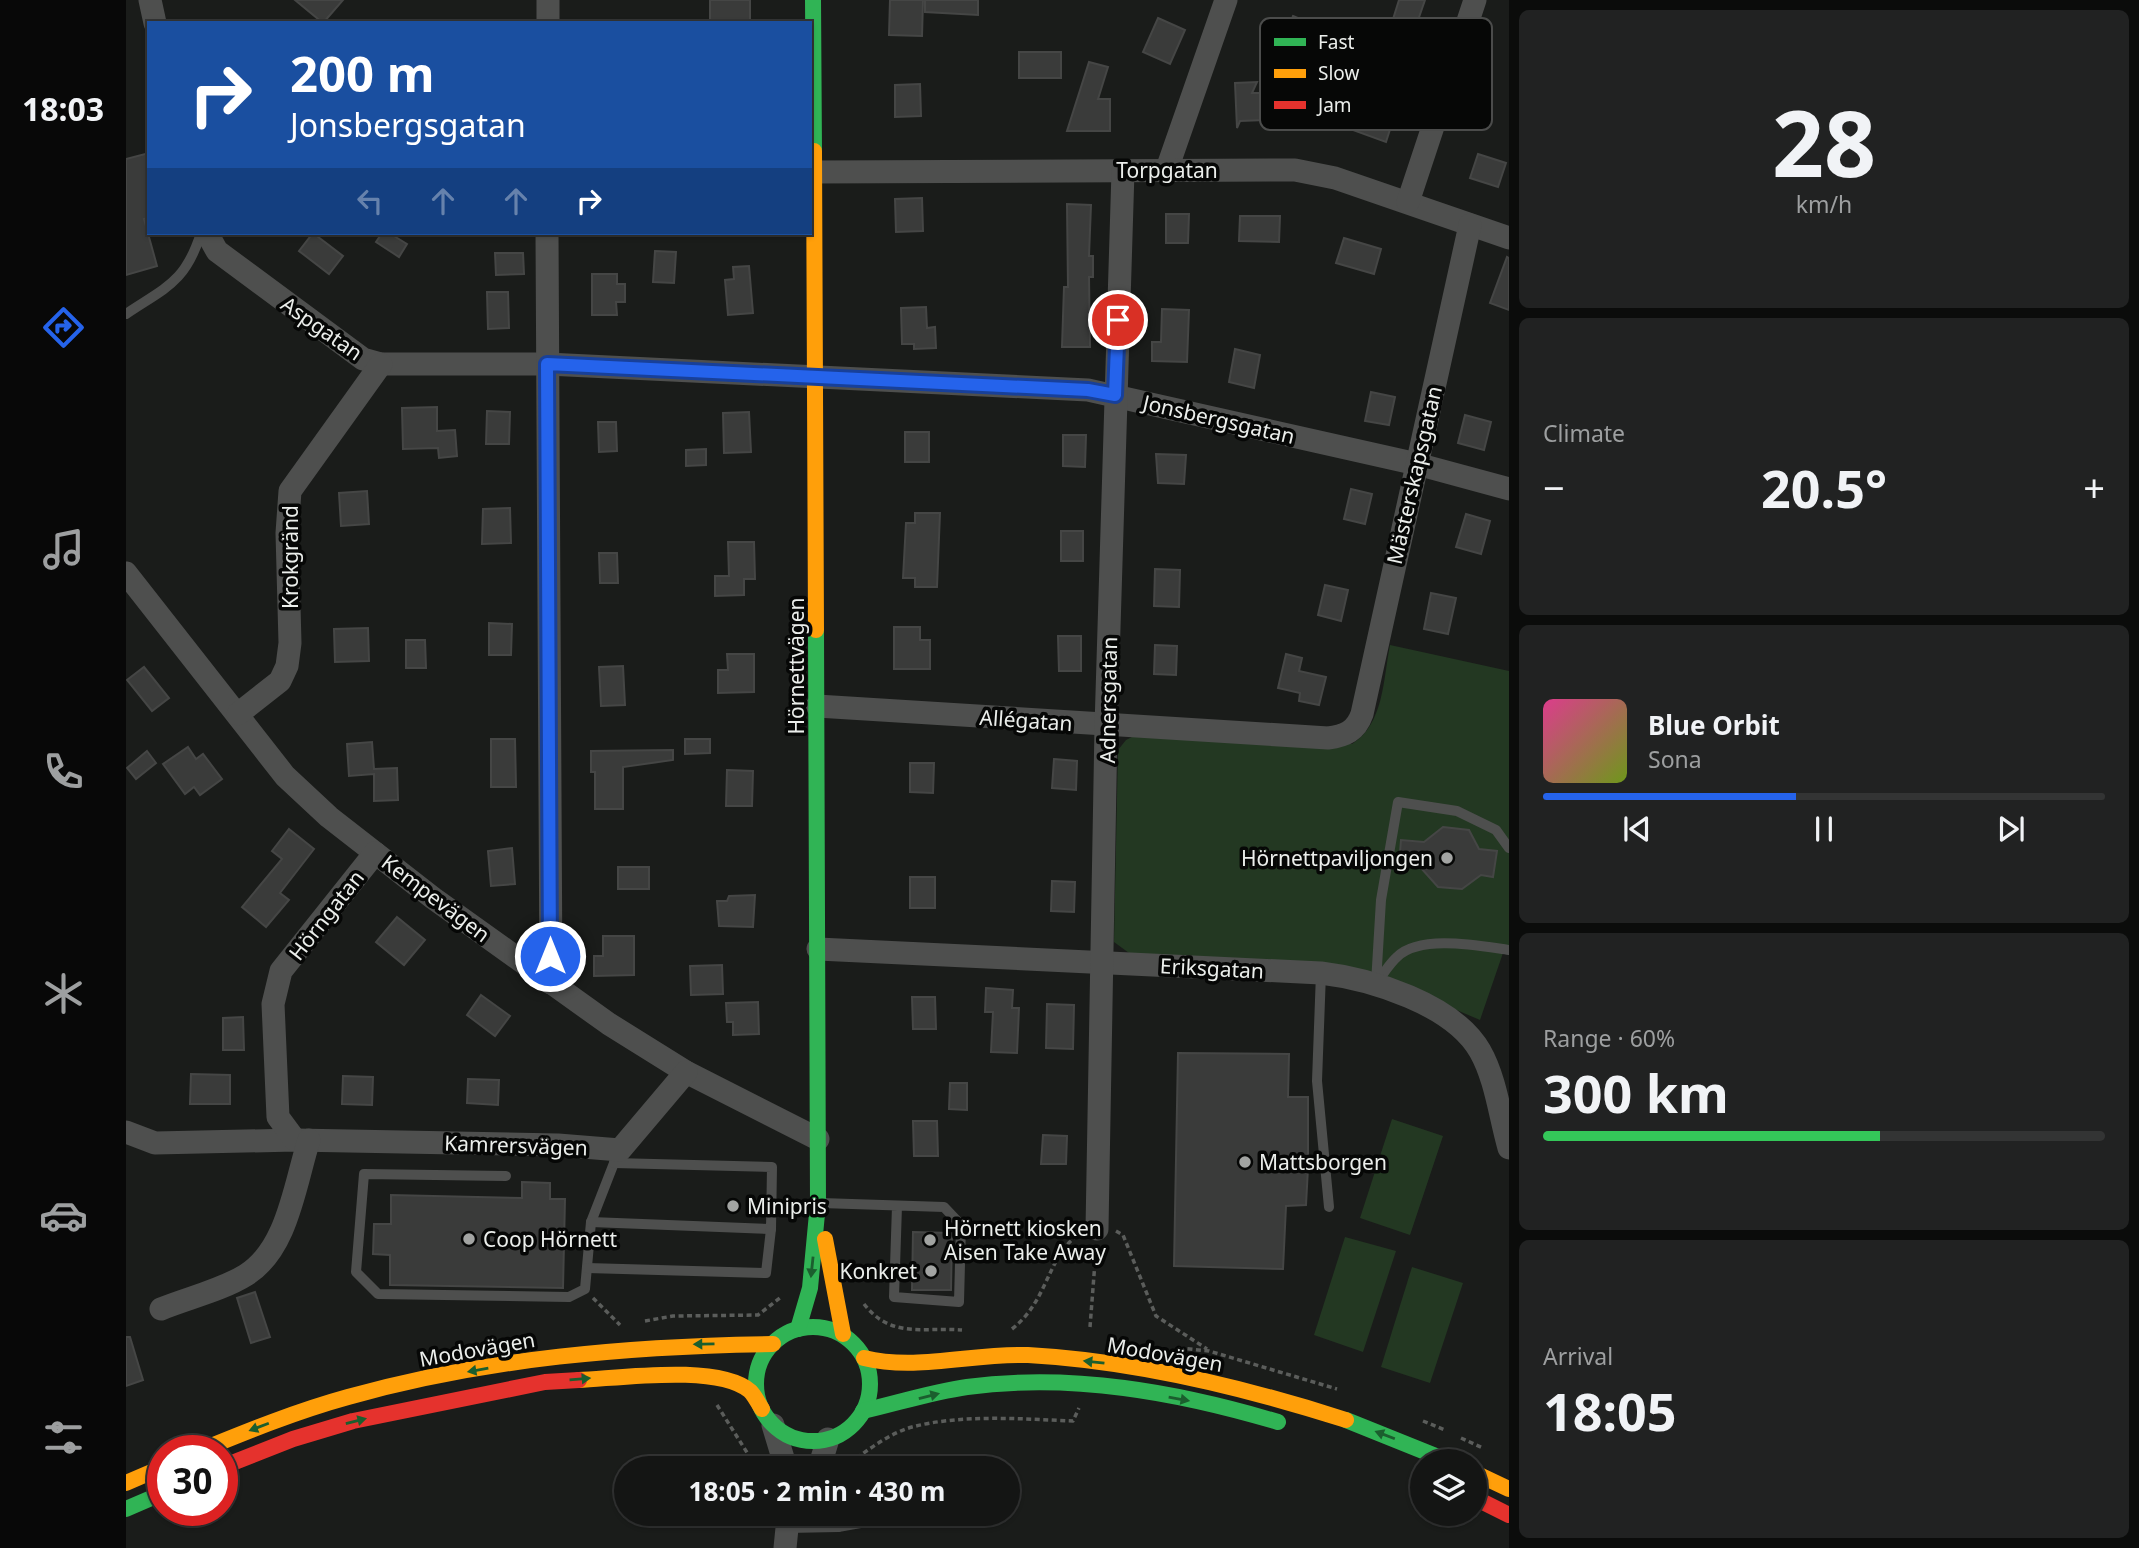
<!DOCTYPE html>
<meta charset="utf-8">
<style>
:root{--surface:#141514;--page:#212222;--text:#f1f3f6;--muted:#9d9fa0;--line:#333434;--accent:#2563eb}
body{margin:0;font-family:"Noto Sans",sans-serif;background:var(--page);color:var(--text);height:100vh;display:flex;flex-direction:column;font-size:26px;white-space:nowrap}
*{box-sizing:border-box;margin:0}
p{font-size:23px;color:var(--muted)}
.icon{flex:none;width:38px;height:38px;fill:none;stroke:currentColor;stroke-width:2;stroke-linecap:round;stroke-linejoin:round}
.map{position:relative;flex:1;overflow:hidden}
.drawer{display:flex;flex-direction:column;gap:10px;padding:10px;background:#0b0c0b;width:630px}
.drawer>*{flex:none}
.banner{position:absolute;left:21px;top:21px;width:665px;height:214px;border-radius:0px;box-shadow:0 2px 5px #0004,0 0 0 2px var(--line);background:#1a4fa0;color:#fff;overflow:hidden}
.controls{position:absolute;left:1284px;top:1449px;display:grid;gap:14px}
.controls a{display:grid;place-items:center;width:77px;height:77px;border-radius:50%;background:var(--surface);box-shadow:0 2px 5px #0004,0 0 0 2px var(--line);font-size:35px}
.speed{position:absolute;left:21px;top:1435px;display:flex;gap:14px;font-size:35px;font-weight:700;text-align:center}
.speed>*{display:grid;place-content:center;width:91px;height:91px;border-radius:50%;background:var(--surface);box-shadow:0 2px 5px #0004,0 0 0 2px var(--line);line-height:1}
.speed .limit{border:10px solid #d22;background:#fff;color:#111}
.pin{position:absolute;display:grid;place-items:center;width:60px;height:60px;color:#fff;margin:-30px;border:4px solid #fff;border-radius:50%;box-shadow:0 2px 7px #0007}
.me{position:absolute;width:77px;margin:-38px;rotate:0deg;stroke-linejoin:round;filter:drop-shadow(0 0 5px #0008)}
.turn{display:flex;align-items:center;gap:24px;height:147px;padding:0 28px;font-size:32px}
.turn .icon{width:91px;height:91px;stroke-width:2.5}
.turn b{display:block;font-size:49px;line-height:60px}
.lanes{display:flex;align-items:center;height:66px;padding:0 28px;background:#0003;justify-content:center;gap:35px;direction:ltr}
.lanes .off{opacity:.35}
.big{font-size:52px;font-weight:700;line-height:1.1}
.drawer .tile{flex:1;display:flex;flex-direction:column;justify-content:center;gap:10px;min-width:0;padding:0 24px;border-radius:10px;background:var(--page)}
.drawer .dial{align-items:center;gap:0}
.dial b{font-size:91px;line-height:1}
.song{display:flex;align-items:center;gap:21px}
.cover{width:84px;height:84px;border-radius:10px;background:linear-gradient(135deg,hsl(330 70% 55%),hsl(80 70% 35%))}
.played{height:7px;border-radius:4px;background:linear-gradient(90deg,var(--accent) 45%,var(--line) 45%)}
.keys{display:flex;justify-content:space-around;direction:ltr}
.heat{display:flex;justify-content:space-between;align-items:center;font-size:38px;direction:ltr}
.charge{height:10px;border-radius:5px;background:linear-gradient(90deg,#34c759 60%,var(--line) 0)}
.trip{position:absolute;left:488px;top:1456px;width:406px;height:70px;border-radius:35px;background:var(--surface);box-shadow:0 2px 5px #0004,0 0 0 2px var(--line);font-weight:700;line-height:70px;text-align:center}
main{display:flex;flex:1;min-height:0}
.dock{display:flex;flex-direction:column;width:126px;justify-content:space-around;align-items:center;background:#080808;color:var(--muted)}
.dock .icon{width:49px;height:49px}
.dock .current{color:var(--accent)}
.dock b{font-size:32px;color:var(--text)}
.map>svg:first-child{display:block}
.green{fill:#233822}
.building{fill:#3a3b3a;stroke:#454645;stroke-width:2}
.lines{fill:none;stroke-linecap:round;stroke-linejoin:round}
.path{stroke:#5b5d5b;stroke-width:3.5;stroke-dasharray:5 3.5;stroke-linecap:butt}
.lane{stroke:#4e4f4e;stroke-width:10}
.street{stroke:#4e4f4e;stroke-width:23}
.fast{stroke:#30b455;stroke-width:16}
.slow{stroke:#ff9f0a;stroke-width:16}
.jam{stroke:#e5322d;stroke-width:16}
.oneway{fill:#1b5e2e}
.route-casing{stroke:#184099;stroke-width:18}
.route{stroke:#2563eb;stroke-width:12}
.poi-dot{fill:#a2a4a2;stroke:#060706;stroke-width:2.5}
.labels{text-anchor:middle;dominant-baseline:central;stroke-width:7;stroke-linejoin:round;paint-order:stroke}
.street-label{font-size:21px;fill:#ebeeeb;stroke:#060706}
.poi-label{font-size:21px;fill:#ebeeeb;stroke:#060706;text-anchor:start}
.key{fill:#060706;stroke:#4b4c4b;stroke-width:2}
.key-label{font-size:19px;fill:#ebeeeb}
</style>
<main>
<nav class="dock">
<b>18:03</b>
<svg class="icon current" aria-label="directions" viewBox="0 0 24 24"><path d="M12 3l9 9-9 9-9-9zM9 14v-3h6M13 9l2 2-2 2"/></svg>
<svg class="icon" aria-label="music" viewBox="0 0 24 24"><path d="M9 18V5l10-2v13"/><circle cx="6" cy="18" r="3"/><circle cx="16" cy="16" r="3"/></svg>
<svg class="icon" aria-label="phone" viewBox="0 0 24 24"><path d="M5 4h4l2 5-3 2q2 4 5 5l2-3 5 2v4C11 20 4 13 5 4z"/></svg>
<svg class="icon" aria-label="climate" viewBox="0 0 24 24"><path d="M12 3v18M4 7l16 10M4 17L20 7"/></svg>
<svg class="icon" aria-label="car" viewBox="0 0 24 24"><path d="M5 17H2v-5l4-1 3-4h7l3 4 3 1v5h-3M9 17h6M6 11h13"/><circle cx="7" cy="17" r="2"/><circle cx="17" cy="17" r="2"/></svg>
<svg class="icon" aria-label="filters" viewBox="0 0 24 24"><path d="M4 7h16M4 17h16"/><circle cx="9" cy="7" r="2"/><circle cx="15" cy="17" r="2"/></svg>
</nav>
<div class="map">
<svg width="1383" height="1548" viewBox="0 0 1383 1548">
<rect width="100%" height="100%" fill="#1a1c1a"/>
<g class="green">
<path d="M1264,645l119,26v279h-5l-24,70 -103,-44 -248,-23 -15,-11 4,-192 8,-10 10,-5 216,9c32,-20 31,-64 38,-99z"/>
<path d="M1266,1119l51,17 -33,99 -50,-17z"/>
<path d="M1219,1237l51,14 -33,101 -49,-17z"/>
<path d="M1286,1267l51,16 -33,100 -49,-16z"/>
</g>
<g class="building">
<path d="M169,0h48l-20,23z"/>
<rect x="584" y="0" width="40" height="23"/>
<path d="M764,0h33l-1,36 -33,-1z"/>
<path d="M799,0h53v15l-53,-3z"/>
<path d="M1273,0h26l-9,26 15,5 -19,62 7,1 -5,18 -23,-6 9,-36 -21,-6z"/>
<path d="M1167,16l29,12 -10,23 -28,-12z"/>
<path d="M1032,18l27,12 -15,34 -27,-12z"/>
<rect x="893" y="52" width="42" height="26"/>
<path d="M963,62l19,5 -10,32h12v32h-43z"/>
<path d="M1131,82l-5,11h11l1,27 -24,1 -3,7 -2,-45z"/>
<path d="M794,84l1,32 -26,1v-32z"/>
<path d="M1221,101l47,16 -8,25 -47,-17z"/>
<path d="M23,153v65l-5,1 13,47 -31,9v-116z"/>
<path d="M1352,154l28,9 -8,24 -28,-9z"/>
<path d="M796,198l1,33 -27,1 -1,-33z"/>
<path d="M941,204l24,1 -2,51h4v21h-4l1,70h-28l2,-60h4z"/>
<path d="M1040,214h23l-1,29h-22z"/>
<path d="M1114,216h40l-1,26 -40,-1z"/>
<path d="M187,233l30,23 -14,18 -30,-23z"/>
<path d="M256,233h7l18,11 -8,13 -23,-15z"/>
<path d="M1218,238l37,11 -7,25 -38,-11z"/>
<path d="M529,251l21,1 -2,31 -21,-1z"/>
<path d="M369,253h28l1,21 -28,1z"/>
<path d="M1381,257l2,1v52l-19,-7z"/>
<path d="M623,266l4,47 -25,2 -3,-35 9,-1 -1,-12z"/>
<path d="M466,274h25v10h8v18h-9l1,13h-25z"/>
<path d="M361,292h21l1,36 -21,1z"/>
<path d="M800,307l1,21 8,-1 1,21 -22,1v-5h-12l-1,-36z"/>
<path d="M1036,309l27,1 -2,52 -35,-1v-19h9z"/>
<path d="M1109,349l25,6 -6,33 -25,-6z"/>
<path d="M1245,392l24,5 -6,28 -24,-4z"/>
<path d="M311,407v24l18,-1 2,26 -18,2 -1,-10 -35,1 -1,-41z"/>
<path d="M361,411l23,1 -1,32h-23z"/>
<path d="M623,412l2,40 -27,1 -1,-40z"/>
<path d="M1339,415l26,7 -7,28 -26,-7z"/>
<path d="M472,422h18l1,29 -18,1z"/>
<rect x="779" y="432" width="24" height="30"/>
<path d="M937,435h23l-1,32 -22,-1z"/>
<path d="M580,449v16l-20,1v-16z"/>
<path d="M1030,454l30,1 -2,29 -26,-1z"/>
<path d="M1225,489l21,5 -7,30 -21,-5z"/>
<path d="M241,491l2,33 -28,2 -2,-33z"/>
<path d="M384,508l1,35 -29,1 1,-35z"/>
<path d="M789,513h25l-3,74h-22v-9h-12l3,-55h9z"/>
<path d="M1340,514l24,7 -9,33 -25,-7z"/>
<rect x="935" y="531" width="22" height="30"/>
<path d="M602,542h26l1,37h-11v16l-29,1v-20h14z"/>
<path d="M473,553h18l1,30h-18z"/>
<path d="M1029,569l25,1 -1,37 -25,-1z"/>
<path d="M1199,585l23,5 -7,31 -23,-6z"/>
<path d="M1305,593l25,5 -8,36 -24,-5z"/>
<path d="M363,623l23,1 -1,31h-22z"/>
<path d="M768,627h26v13h10v29h-36z"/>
<path d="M242,628l1,33 -34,1 -1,-33z"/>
<path d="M932,636h23v35h-22z"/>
<path d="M280,640h19l1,28h-20z"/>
<path d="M1029,645l22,1 -1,29 -22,-1z"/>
<path d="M601,654h27v38l-36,1v-23h10z"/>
<path d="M1160,654l16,4 -3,13 27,6 -7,28 -20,-4 1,-8 -22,-5z"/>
<path d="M497,666l2,39 -24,1 -2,-39z"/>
<path d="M18,667l25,31 -17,13 -25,-31z"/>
<path d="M365,739h24l1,48h-25z"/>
<path d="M559,739h25v14l-25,1z"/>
<path d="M246,742l2,27 23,-1 1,32 -24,1v-27l-25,2 -2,-32z"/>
<path d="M62,747l8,12 7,-5 19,25 -22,16 -6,-8 -9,7 -22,-30z"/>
<path d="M547,750v10l-50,7v42h-28v-37h-4v-21z"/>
<path d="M21,751l9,12 -20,16 -9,-11z"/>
<path d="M928,759l23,2 -1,29 -24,-2z"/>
<path d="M784,763h24l-1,30 -23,-1z"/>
<path d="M601,770l26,1 -1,35h-26z"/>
<path d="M1317,827l26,3 10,19 18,2 -4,26 -12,-2 -19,14 -24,-2 -17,-19 -22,-3 2,-25 23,2z"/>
<path d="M163,829l25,20 -34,44 9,7 -23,27 -24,-20 40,-48 -10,-8z"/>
<path d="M386,848l3,36 -24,2 -3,-35z"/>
<rect x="492" y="867" width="31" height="22"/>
<rect x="784" y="877" width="25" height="31"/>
<path d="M926,881l23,1 -1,30 -23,-1z"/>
<path d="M629,895l-2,32 -34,-1 -2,-25h10l2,-5z"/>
<path d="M271,917l28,23 -21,25 -28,-23z"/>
<path d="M477,936h31v39l-40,1v-20h9z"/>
<path d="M596,965l1,29 -32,1 -1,-29z"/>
<path d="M860,988l27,2 -1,18h7l-2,45 -26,-1 2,-40h-8z"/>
<path d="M355,995l29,21 -15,20 -28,-21z"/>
<path d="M786,997h23l1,32h-23z"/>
<path d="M632,1002l1,32 -26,1v-13h-6l-1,-19z"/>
<path d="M921,1004l27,1 -1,44 -27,-1z"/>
<path d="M117,1017l1,33h-21v-32z"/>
<path d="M1052,1053l111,1 -1,43h20v71l-2,37 -20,1 -3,63 -109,-3z"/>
<path d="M65,1074l39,1v29h-40z"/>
<path d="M217,1076l30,1 -1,28 -30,-1z"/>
<path d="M342,1079l31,1 -1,25 -31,-2z"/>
<path d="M824,1083h17v27l-18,-1z"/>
<path d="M787,1121h24l1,35h-24z"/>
<path d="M917,1135l24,1 -1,28h-25z"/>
<path d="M396,1182l28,1v16h15l-2,89 -173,-3v-30l-17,-1 1,-30h17v-29l131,3z"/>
<path d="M787,1232l39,1 -1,57h-39z"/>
<path d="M129,1292l15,45 -19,6 -14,-45z"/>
<path d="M0,1337h4l13,43 -17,6z"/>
</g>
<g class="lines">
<g class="path">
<path d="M990,1231l7,4 33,81 51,33"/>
<path d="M467,1298l27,27"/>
<path d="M738,1304c27,35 59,23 98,26"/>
<path d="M519,1321l28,-5 85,-1 23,-18"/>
<path d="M964,1327l6,-78"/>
<path d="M886,1329c37,-29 34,-71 67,-95"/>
<path d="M1053,1348l30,3 128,38"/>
<path d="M591,1405l36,57 11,4"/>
<path d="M1297,1421l22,9"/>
<path d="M1335,1438l22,10"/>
<path d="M717,1468c21,-15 44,-34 69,-41 49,-13 111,-8 161,-6l6,-13"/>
</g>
<g class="lane">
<path d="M0,314c40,-27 59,-31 75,-81"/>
<path d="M1383,848l-13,-18 -39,-19 -59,-9 -17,98 -5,83c7,-8 13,-19 21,-26 23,-23 83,-11 112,-7"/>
<path d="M1195,973l-4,108 12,126"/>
<path d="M380,1176l-142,-2 -8,98 22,22 191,3 16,-8 6,-67 23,-59"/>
<path d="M695,1203l123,4 17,18 -2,77 -65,-5 3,-91"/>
<path d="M465,1222l180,7 1,-62 -158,-4 2,-4"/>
<path d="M461,1268l179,5 5,-44"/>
<path d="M765,1468l28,-4 1,4"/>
<path d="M712,1527l12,-13"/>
<path d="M661,1528l51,-1 74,-13"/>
</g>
<g class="street">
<path d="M24,0l5,23"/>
<path d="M422,23v-23"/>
<path d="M1041,169l59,-169"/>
<path d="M688,172l481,-2 40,8 174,60"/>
<path d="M1282,202l67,-202"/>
<path d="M81,233l10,18 146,108 18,5h166l541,26 329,74 92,25"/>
<path d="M421,233l4,750"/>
<path d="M0,573l159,203 44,41 104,81 176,126 77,48 132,67"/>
<path d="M691,706l511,32c17,-2 28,-7 34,-24l108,-489"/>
<path d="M112,714l42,-33 7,-15 3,-23 -3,-110 3,-42 91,-127"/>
<path d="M692,949l503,24c50,6 132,31 159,78 16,28 20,66 29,97"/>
<path d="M0,1132l29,11 140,-3 263,5 62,5 66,-78"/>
<path d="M169,1140l-17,-23 -5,-113 8,-33 94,-118"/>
<path d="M971,1229l9,-503 17,-555"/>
<path d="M35,1309c27,-11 61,-19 85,-34 42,-26 49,-92 63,-135"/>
<path d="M647,1425l13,43"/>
<path d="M693,1468l9,-29"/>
<path d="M659,1548l2,-20 8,-14"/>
</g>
<g class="fast">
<path d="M687,0l1,151"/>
<circle cx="687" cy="1384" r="57"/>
<path d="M672,1329l12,-41 8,-85 -2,-573"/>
<path d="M737,1411c35,-8 69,-19 104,-24 105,-14 210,5 311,35"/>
<path d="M1220,1420l102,41"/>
<path d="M0,1509l37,-16"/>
</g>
<g class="slow">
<path d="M688,151l2,479"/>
<path d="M699,1239l18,95"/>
<path d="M738,1358c53,13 110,-5 164,-3 108,6 215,32 318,65"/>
<path d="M453,1380c42,-2 139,-16 171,11 5,5 8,12 12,18"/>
<path d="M73,1451c49,-20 98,-40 149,-54 139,-39 282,-51 425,-53"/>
<path d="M1349,1473l34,16"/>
<path d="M0,1483l37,-16"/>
</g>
<g class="jam">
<path d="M96,1467l71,-28 60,-18 192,-39 34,-2"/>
<path d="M1349,1498l34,17"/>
</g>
</g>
<defs><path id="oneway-solid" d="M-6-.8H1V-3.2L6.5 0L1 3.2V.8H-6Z" transform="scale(1.75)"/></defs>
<g class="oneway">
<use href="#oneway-solid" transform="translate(686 1267) rotate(96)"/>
<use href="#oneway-solid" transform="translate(578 1344) rotate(179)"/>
<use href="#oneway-solid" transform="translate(968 1362) rotate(-174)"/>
<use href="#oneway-solid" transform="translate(352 1370) rotate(170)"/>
<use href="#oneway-solid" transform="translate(454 1379) rotate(-5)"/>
<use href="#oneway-solid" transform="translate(803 1396) rotate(-14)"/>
<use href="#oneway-solid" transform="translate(1053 1399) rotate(10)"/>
<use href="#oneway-solid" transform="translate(230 1421) rotate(-14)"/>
<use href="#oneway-solid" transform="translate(133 1427) rotate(159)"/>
<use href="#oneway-solid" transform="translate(1259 1435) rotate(-159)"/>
</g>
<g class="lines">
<defs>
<path id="route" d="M424,956l-3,-592 541,26 27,5 3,-75"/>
</defs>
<use href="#route" class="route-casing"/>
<use href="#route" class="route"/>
</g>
<g class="poi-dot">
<circle cx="1321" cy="858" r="7"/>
<circle cx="1119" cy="1162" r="7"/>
<circle cx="607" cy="1206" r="7"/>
<circle cx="343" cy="1239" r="7"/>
<circle cx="804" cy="1240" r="7"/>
<circle cx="805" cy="1271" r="7"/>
</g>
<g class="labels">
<g class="street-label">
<text x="1041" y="170">Torpgatan</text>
<text transform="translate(196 328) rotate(35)">Aspgatan</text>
<text transform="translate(1093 419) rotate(13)">Jonsbergsgatan</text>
<text transform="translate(1288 475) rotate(-77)">Mästerskapsgatan</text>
<text transform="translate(164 557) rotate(-90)">Krokgränd</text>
<text transform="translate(670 666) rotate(-90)">Hörnettvägen</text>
<text transform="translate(982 700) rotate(-89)">Adnersgatan</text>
<text transform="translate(900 720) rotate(4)">Allégatan</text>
<text transform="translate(310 898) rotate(37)">Kempevägen</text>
<text transform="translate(200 915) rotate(-52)">Hörngatan</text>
<text transform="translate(1086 968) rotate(3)">Eriksgatan</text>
<text transform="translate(390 1145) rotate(2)">Kamrersvägen</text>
<text transform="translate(351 1349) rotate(-10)">Modovägen</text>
<text transform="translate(1039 1354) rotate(10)">Modovägen</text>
</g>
<g class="poi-label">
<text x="1307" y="858" text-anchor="end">Hörnettpaviljongen</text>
<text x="1133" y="1162">Mattsborgen</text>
<text x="621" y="1206">Minipris</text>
<text x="818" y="1228">Hörnett kiosken<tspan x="818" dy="24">Aisen Take Away</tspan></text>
<text x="357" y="1239">Coop Hörnett</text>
<text x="791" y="1271" text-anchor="end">Konkret</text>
</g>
</g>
<rect x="1134" y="18" width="232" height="112" rx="10" class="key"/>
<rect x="1148" y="38" width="32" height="8" fill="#30b455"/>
<rect x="1148" y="69" width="32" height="9" fill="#ff9f0a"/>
<rect x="1148" y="101" width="32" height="8" fill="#e5322d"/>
<g class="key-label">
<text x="1192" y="49">Fast</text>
<text x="1192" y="80">Slow</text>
<text x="1192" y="112">Jam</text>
</g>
</svg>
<div class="controls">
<a><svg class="icon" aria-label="layers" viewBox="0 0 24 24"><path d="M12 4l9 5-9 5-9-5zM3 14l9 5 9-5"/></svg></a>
</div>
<div class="speed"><div class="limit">30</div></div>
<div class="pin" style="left:992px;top:320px;background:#d93025"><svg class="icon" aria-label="arrive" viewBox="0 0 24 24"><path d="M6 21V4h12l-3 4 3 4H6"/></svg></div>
<svg class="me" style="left:424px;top:956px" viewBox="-20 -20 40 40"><circle r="17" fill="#2563eb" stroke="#fff" stroke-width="3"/><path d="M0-11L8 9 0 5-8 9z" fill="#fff"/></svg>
<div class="trip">18:05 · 2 min · 430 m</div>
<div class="banner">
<div class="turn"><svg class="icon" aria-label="right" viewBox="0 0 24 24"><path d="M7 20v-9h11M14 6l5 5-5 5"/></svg><div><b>200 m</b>Jonsbergsgatan</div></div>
<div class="lanes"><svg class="icon off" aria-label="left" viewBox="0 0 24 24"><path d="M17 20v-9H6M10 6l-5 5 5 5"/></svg><svg class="icon off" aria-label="ahead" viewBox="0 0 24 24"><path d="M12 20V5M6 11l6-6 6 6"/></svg><svg class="icon off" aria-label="ahead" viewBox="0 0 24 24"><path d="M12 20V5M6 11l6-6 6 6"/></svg><svg class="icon" aria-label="right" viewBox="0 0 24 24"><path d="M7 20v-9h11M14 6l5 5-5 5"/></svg></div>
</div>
</div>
<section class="drawer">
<div class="tile dial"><b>28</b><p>km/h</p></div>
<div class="tile"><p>Climate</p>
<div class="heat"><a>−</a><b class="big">20.5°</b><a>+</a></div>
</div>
<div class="tile">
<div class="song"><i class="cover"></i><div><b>Blue Orbit</b><p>Sona</p></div></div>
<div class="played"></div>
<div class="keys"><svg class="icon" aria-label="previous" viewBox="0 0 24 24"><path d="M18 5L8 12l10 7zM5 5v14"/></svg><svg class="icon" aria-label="pause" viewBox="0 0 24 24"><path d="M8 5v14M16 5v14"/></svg><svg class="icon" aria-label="next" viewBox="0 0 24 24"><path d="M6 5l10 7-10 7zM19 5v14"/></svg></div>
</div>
<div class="tile"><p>Range · 60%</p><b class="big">300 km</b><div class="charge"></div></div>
<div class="tile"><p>Arrival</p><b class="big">18:05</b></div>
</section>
</main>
